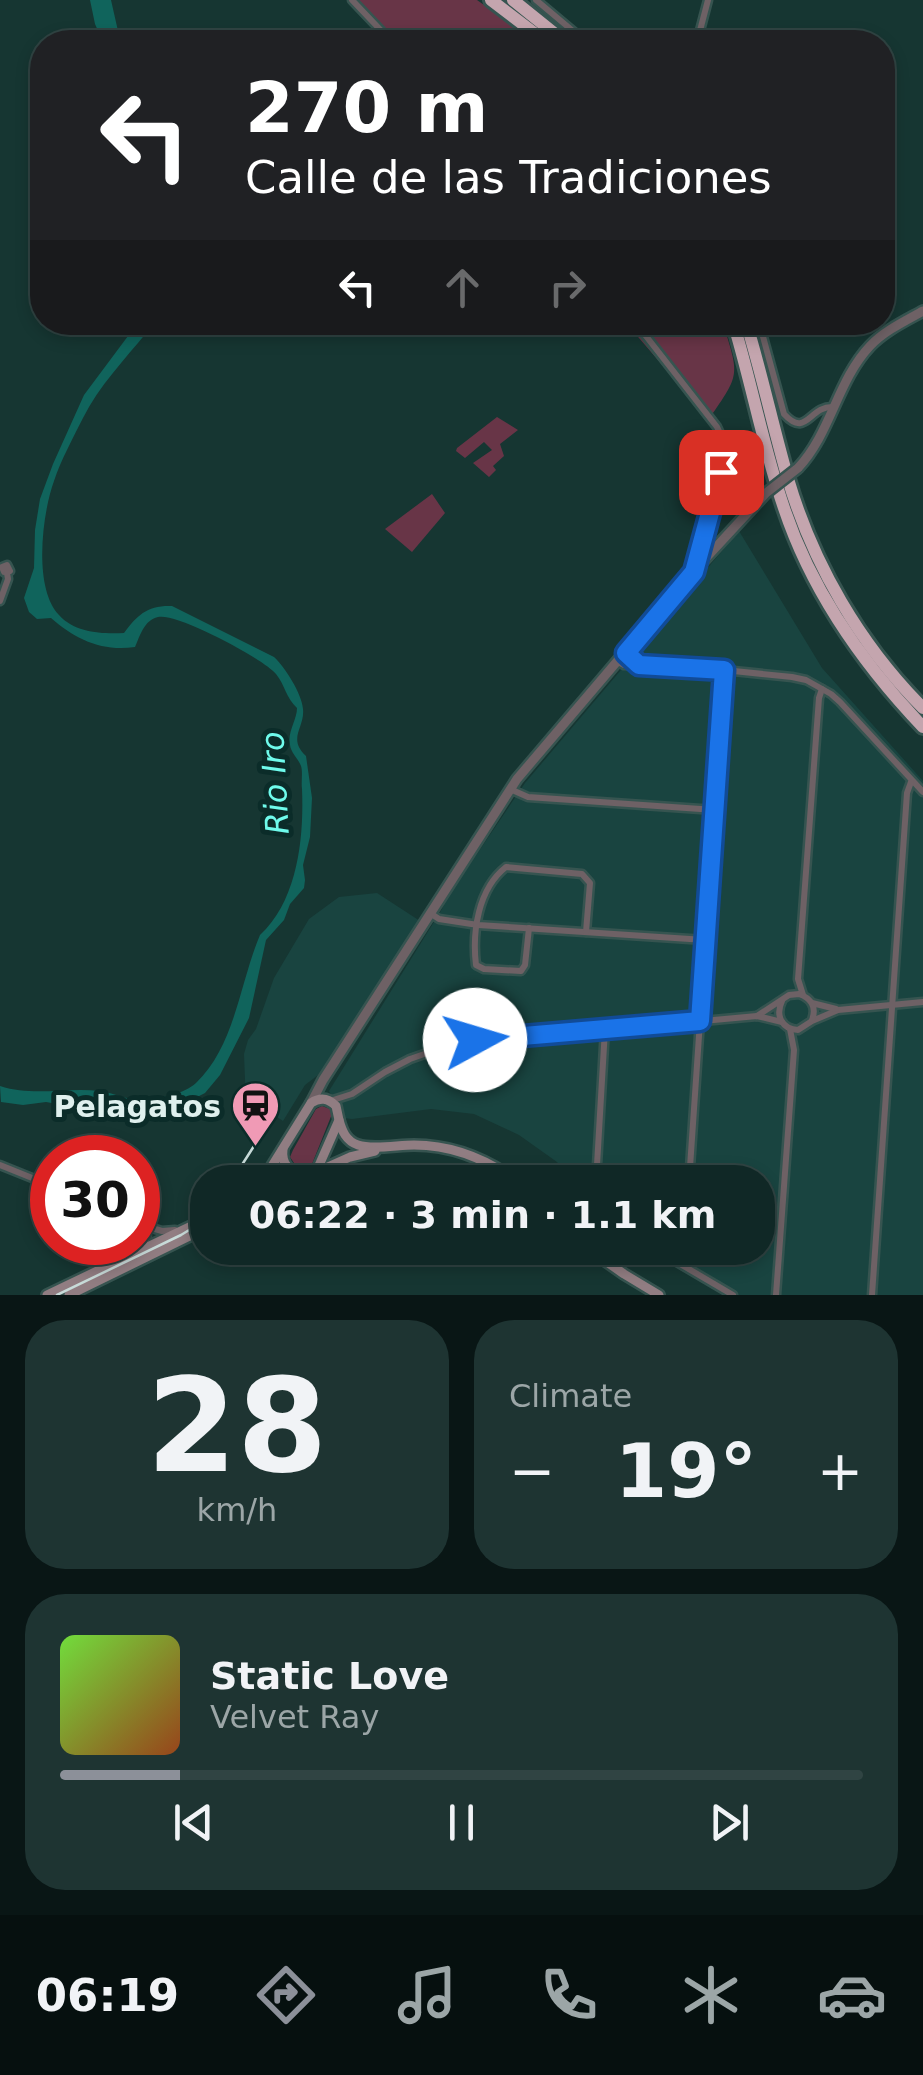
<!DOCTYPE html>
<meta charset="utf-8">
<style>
:root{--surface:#102826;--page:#1e3432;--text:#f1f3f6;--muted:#9ca6a7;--line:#304443;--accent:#8c9099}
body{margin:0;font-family:"DejaVu Sans",sans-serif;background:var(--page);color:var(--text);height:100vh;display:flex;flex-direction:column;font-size:38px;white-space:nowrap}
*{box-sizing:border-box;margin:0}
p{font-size:32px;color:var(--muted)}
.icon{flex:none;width:55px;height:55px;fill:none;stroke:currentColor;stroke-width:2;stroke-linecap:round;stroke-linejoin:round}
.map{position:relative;height:1295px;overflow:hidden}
.drawer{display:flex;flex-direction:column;gap:25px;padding:25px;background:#091615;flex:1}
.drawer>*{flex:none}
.guide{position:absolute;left:30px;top:30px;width:865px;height:305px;border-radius:40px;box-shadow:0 5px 15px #0003,0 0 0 2px var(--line);background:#202124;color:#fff;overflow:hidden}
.speed{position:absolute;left:30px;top:1135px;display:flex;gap:20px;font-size:50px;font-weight:700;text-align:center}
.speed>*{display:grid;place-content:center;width:130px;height:130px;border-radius:50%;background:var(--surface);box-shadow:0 5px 15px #0003,0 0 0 2px var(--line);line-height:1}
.speed .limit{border:15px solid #d22;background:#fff;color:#111}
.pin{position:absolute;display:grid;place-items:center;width:85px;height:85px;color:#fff;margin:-42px;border-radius:20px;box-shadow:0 5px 15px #0006}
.me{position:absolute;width:110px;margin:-55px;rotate:84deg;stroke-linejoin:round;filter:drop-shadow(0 0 8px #0008)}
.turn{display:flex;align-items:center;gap:35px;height:210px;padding:0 50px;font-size:45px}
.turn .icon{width:130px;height:130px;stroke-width:2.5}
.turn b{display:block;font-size:70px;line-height:85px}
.lanes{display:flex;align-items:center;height:95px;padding:0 50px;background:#0003;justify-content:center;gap:50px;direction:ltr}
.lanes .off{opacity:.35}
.big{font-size:75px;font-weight:600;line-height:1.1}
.drawer .tile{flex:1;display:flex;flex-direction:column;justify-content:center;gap:15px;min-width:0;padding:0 35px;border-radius:40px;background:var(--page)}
.drawer .dial{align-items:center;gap:0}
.dial b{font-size:130px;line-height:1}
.song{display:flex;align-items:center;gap:30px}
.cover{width:120px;height:120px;border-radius:15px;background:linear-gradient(135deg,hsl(100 70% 55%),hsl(20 70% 35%))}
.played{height:10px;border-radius:5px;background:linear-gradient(90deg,var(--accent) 15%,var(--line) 15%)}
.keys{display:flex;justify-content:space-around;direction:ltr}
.heat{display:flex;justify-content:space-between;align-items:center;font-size:55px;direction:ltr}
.drawer .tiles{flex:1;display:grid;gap:25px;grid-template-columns:1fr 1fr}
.tile:last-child{grid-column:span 2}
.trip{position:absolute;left:190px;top:1165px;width:585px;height:100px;border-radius:40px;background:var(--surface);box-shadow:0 5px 15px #0003,0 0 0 2px var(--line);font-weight:600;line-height:100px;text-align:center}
.menu{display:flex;height:160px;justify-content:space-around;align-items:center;background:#06100f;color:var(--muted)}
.menu .icon{width:70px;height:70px}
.menu .selected{color:var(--accent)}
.menu b{font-size:45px;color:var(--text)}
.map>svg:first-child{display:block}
.built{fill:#194440}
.green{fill:#683547}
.water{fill:#10645c}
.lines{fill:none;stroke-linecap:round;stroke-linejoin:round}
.minor-casing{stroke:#365450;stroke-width:11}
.tertiary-casing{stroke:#365450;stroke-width:14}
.secondary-casing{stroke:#365450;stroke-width:14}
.motorway-casing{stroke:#365450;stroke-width:18}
.minor{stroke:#6e6165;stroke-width:6}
.tertiary{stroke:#6e6165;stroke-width:9}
.secondary{stroke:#917d82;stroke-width:9}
.motorway{stroke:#c4a5ae;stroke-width:12}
.tram{stroke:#c8dbd9;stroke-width:2.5}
.tertiary-bridge-casing{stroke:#365450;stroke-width:14;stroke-linecap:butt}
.tertiary-bridge{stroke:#6e6165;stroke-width:9}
.route-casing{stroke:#114b97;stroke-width:25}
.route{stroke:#1a73e8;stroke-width:18}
.labels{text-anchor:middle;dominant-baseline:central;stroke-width:10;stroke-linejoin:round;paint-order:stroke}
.poi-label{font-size:30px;font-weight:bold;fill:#dff0ee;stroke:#0b2c29;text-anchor:end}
.water-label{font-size:32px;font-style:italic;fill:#6ffbec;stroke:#0b2c29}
</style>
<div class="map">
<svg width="923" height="1295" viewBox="0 0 923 1295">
<rect width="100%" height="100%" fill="#163632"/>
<g class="built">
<path d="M739,531l83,137 101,113v514h-198l-82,-47h115v-66h-185l-16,-20 -38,-27 -45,-21 -43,-5 -79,10 -8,-1 -15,-27 113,-182 3,-8 80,-118z"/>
<path d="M377,893l43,28 -98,151 -17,13 -22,36 -9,-6 -16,-1 -7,-3 -5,-7 -2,-50 4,-14 8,-11 18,-51 35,-59 30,-22z"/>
</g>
<g class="green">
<path d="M348,0h129l59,42h-151z"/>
<path d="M626,323h97c16,53 18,50 -14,96z"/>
<path d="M497,417l21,13 -18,14 4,12 -11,10 3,4 -7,7 -16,-14 19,-13 -8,-8 -19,16 -9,-7 1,-3z"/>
<path d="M432,494l13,19 -33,39 -27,-23z"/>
<path d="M322,1106l8,3 2,5 -20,50 -5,3 -11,-1 -6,-9 3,-7 23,-41z"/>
</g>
<g class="water">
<path d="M90,0h21l7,31 7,11h-22l-8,-18z"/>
<path d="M134,323h15l-2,9c-22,27 -48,54 -64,86 -10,20 -22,42 -29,63 -12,33 -21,107 5,134 16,18 43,19 65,18 13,-18 24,-28 48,-27l102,51c11,10 28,37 29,52 2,19 -16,29 3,47l6,42 -2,39 -7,28 2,15 -1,8 -14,16 -6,16 -18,20 -17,78 -29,57 -15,18 -35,18 -18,3 -14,-4 -36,2 -56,-10 -23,3 -22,-3 -1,-16c34,11 65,1 100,5 15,2 28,10 45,9 16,-2 39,-6 51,-17 39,-37 44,-101 64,-148 38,-35 44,-98 42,-146 -1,-7 1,-17 -1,-23 -3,-8 -10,-13 -11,-21 -3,-13 7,-25 7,-37 -11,-10 -12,-23 -21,-34 -12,-15 -100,-62 -118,-57 -14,3 -18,19 -23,30 -33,5 -60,-8 -84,-29l-14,1 -8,-7 -5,-14 10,-30 1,-38 5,-31 13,-35 31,-69 44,-59z"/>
</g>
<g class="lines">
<defs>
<g id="minor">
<path d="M352,0l40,42"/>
<path d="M536,0l50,42"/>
<path d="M697,42l11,-42"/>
<path d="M635,322l82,105 9,19 -2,14 -30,110"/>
<path d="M759,322l25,92c23,25 25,-9 50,-7"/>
<path d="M7,565l3,6 -6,1 -2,-5z"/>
<path d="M0,601l8,-22 -1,-6"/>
<path d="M618,662l6,3 100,5 68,7 14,3 25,14 9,8 83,90"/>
<path d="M510,789l18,8 187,13"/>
<path d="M430,913l9,6 39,6 227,15"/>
<path d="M529,928l-4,37 -4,6 -37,-2 -8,-4c-4,-33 2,-76 30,-98l76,7 8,9 -4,49"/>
<path d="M803,995l-5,-16 21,-281 3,-9"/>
<path d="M782,1001c-7,15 0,28 16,29l14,-9 26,-11 85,-8"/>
<path d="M812,1003l24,6"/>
<path d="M757,1016l32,-21 10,-1c12,4 18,13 13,26"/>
<path d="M330,1101l22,-7 33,-22 25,-13 43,-15 304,-28 25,6"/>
<path d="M0,1165l52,21"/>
<path d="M596,1182l9,-153"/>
<path d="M689,1182l35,-512"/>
<path d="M138,1224l24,7 13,-1"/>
<path d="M140,1225l7,11 -5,13"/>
<path d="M653,1248l80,47"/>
<path d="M683,1264l1,-16"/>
<path d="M776,1295l18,-245 -4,-21"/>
<path d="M872,1295l35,-502 4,-11"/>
</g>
<g id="tertiary">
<path d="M798,468c33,-35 39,-87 72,-122 14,-15 35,-25 53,-35"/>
<path d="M311,1103l12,-23 194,-301 177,-208 72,-78"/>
</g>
<g id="secondary">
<path d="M339,1120c3,11 7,21 19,25 14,5 40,0 56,0 38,0 74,15 104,37"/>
<path d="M283,1149c-2,16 7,24 22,26"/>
<path d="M262,1182l49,-79c9,-6 17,-5 25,3l3,14 -22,50"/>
<path d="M294,1182l56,-25 25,-6"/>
<path d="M587,1248l37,26 35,21"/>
<path d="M47,1295l161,-77"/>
<path d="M69,1295l139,-68"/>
</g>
<g id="motorway">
<path d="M491,0l55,42"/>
<path d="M513,0l52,42"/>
<path d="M733,322c19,62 30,125 51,186 28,84 78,155 139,219"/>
<path d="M746,322c16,52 27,105 42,157 25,85 72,166 135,229"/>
</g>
</defs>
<use href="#minor" class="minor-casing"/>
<use href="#tertiary" class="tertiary-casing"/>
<use href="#secondary" class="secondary-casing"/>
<use href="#motorway" class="motorway-casing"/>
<use href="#minor" class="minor"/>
<use href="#tertiary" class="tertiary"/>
<use href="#secondary" class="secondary"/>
<use href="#motorway" class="motorway"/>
<g class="tram">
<path d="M231,1182l23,-36"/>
<path d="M57,1295l124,-60 18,-11 9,-9"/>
</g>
<defs>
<path id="tertiary-bridge" d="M766,493l32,-25"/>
</defs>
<use href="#tertiary-bridge" class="tertiary-bridge-casing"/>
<use href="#tertiary-bridge" class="tertiary-bridge"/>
</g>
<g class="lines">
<defs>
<path id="route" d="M475,1040l225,-19 24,-351 -85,-5 -13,-12 68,-81 27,-100"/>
</defs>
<use href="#route" class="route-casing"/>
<use href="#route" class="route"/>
</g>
<defs>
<symbol id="station-pin" viewBox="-11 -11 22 30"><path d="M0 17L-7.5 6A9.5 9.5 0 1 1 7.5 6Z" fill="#f09ab5" stroke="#0b2c29"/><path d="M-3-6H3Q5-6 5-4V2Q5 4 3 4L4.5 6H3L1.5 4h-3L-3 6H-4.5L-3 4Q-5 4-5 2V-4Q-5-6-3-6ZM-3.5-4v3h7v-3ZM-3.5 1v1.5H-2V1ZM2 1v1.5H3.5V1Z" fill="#111"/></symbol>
</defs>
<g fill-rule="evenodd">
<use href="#station-pin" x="228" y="1078" width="55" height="75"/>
</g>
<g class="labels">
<g class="poi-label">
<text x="221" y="1106">Pelagatos</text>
</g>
<g class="water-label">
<text transform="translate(275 783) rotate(-93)">Rio Iro</text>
</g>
</g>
</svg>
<div class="speed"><div class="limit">30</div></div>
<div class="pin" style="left:721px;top:472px;background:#d93025"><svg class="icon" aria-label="arrive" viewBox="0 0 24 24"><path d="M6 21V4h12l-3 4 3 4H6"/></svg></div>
<svg class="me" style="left:475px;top:1040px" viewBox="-20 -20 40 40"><circle r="19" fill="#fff"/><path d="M0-13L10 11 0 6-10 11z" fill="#1a73e8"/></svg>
<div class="trip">06:22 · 3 min · 1.1 km</div>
<div class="guide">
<div class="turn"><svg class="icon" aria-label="left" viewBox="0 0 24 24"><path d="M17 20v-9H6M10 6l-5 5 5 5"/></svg><div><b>270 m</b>Calle de las Tradiciones</div></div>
<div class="lanes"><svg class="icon" aria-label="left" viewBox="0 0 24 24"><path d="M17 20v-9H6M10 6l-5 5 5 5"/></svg><svg class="icon off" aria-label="ahead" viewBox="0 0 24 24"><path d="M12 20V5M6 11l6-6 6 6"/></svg><svg class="icon off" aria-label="right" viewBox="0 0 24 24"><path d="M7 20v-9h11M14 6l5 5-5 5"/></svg></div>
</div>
</div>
<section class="drawer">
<div class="tiles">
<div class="tile dial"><b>28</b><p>km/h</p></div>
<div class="tile"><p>Climate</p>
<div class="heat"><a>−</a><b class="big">19°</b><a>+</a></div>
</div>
<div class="tile">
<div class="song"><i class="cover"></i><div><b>Static Love</b><p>Velvet Ray</p></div></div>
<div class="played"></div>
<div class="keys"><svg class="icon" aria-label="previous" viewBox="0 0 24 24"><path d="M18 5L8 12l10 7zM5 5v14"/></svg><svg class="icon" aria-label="pause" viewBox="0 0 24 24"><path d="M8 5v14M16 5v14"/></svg><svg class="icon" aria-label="next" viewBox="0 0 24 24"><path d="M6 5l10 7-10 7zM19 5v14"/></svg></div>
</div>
</div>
</section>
<nav class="menu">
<b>06:19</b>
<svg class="icon selected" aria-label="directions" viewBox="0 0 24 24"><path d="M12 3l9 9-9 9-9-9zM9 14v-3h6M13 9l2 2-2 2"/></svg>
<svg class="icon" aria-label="music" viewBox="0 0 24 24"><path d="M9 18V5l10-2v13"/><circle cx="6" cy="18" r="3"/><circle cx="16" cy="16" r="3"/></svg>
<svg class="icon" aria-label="phone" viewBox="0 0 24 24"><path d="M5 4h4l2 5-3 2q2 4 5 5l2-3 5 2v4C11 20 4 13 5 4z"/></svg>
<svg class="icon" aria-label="climate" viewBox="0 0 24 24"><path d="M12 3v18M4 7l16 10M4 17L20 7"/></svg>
<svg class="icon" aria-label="car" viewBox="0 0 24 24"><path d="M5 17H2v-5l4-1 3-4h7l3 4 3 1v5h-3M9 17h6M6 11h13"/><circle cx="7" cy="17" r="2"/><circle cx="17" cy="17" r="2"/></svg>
</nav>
